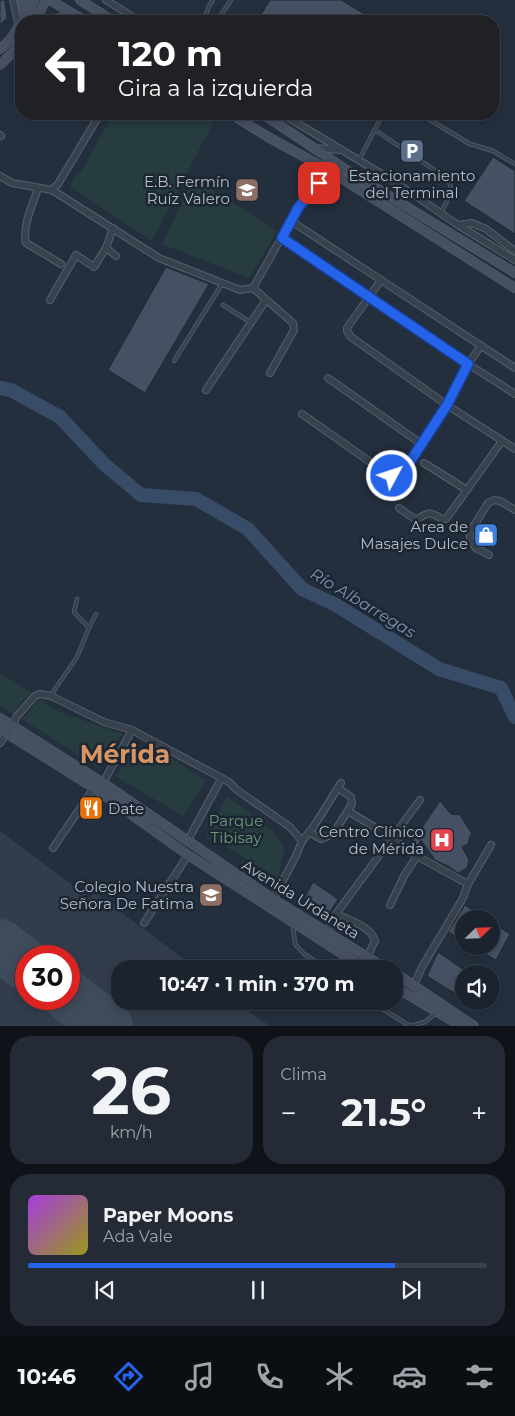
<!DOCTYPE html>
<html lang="es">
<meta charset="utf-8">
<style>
:root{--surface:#1b232e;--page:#242b36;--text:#f1f3f6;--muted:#a0a4aa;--line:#39404a;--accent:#2563eb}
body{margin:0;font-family:Montserrat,sans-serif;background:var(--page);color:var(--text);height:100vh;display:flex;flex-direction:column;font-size:19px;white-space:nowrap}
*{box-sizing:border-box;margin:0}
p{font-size:16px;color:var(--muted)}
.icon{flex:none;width:28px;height:28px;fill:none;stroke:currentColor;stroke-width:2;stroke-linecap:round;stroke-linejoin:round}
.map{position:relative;height:1026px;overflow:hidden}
.sheet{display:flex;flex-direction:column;gap:10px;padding:10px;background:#0f1319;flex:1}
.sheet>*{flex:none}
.top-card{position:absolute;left:15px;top:15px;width:485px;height:105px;border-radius:20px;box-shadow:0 2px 8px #0003,0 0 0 1px var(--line);background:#202124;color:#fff;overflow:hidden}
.needle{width:32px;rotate:67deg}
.fabs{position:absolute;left:455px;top:910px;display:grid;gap:10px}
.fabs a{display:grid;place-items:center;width:45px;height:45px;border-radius:50%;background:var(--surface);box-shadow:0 2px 8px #0003,0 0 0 1px var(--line);font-size:25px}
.speed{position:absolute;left:15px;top:945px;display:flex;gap:10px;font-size:25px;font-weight:700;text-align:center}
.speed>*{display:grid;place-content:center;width:65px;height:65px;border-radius:50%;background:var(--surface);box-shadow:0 2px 8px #0003,0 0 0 1px var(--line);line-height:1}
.speed .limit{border:8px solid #d22;background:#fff;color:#111}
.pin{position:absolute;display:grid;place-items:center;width:42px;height:42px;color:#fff;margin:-21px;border-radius:10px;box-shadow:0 2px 8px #0006}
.me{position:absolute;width:55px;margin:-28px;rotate:50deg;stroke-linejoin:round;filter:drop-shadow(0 0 4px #0008)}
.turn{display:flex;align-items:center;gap:18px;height:105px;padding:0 20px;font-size:22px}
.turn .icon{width:65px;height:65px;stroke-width:2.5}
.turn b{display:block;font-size:35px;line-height:42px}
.big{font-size:38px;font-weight:700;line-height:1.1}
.sheet .tile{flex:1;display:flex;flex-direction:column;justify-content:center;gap:8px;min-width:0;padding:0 18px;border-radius:20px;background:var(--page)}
.sheet .dial{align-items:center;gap:0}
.dial b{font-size:65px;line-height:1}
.song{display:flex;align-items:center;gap:15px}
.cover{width:60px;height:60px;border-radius:8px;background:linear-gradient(135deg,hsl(280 70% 55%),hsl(60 70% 35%))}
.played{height:5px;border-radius:2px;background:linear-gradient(90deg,var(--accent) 80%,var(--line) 80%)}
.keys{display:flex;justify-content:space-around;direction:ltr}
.heat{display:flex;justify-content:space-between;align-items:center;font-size:28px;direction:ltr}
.sheet .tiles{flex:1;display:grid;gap:10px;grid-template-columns:1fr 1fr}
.tile:last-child{grid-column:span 2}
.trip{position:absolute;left:111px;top:960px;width:292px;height:50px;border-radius:20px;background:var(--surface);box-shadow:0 2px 8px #0003,0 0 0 1px var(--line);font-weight:700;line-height:50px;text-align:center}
.dock{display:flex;height:80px;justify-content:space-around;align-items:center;background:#0b0e12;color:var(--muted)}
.dock .icon{width:35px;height:35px}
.dock .current{color:var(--accent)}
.dock b{font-size:22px;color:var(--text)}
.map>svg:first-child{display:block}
.airport{fill:#323c4b;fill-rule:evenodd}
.green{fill:#263c3f}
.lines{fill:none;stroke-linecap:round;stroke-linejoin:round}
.river{stroke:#394c67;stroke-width:14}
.runway{stroke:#3f4a5a;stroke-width:52}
.building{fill:#455162;stroke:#1f2835}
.lane-casing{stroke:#565f6c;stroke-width:4.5}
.street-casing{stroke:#565f6c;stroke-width:8}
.secondary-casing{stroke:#565f6c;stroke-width:10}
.lane{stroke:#38414e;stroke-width:3}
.street{stroke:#38414e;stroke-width:6}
.secondary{stroke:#465061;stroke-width:9}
.route-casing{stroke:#184099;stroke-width:12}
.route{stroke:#2563eb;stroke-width:9}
.labels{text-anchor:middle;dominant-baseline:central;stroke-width:5;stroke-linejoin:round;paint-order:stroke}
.poi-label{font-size:15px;fill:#b4bcc9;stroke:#1d2633;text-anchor:end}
.park-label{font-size:15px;fill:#6b9a76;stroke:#1d2633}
.street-label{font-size:15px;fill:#b4bcc9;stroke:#1d2633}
.water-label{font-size:16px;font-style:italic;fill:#7c92b1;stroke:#1d2633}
.town-label{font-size:25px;font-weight:bold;fill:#d59563;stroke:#1d2633}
</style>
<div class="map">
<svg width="515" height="1026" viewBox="0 0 515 1026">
<rect width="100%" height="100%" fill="#242f3e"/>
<path class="airport" d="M0,831l90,67 4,-6 103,77h-77v32h121l-2,4 31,21h-270zM26,956h43v43h-43z"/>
<g class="green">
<path d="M113,114h102l2,1 -65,126 -82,-54 3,-7 10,-11z"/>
<path d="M194,178l83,53 -28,47 -87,-34z"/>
<path d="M0,673l32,20 -10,8 -9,13 -13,-9z"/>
<path d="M40,700l22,13 61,21 -25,34 -76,-49z"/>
<path d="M135,748l27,4 44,29 -23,35 -68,-40z"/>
<path d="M227,796l44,33 14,19 -7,30 -72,-43z"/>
</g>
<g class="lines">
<path class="river" d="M0,388l11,2 49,27 44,47 37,31 55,4 52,30 54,60 34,16 103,64 62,19 14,29"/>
<g class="runway">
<path d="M0,945l26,20"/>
<path d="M69,997l38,29"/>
</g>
</g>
<g class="building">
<path d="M0,0h5l2,18 -7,7z"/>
<path d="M270,0h71l35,21h-119z"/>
<path d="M493,157l22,14v63l-51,-33z"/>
<path d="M166,267l43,17 -64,109 -37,-23z"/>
<path d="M440,801l11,13 9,1 12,19 -2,2 -2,8 -6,3 7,13 -1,3 -1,5 -9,5 -10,-7 -13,-6 -14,-20 -5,9 -6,-4z"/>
<path d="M313,882l25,17 -10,16 -24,-16z"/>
<path d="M465,905l21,14h-22v22l-16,-9z"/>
<path d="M491,922l19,12 -14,26 -23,-14h18z"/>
<path d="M438,952l26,18v29l-37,-23z"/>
</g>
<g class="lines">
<defs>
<g id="lane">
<path d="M204,21l5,-15 4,-6"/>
<path d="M217,21l14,-21"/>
<path d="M420,114l50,30 23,7 22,13"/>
<path d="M375,130l70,47c12,12 3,22 -4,35"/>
<path d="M359,160l24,-46"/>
<path d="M223,305l27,17"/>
<path d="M174,361l48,-77"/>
<path d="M89,628l7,-14"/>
<path d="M51,695l26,-38 12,-29 -15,-16 3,-13"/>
<path d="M293,925l2,19 9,10 23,15"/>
<path d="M379,1007l31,19 15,-4 12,-10"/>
</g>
<g id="street">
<path d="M13,0l6,27"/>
<path d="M106,0l33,21"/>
<path d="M282,114l118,71 58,40 14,-2 14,6 29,22"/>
<path d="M0,135l1,1"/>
<path d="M315,148l25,2"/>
<path d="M0,176l12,7 40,7 107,68 81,32 13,-2 45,-80 32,-37"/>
<path d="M38,188c-5,17 -16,37 -12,55l35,21"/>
<path d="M52,190l6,-6 42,-70"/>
<path d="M291,221l90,59"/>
<path d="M458,225l57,35"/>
<path d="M282,238l186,126 47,30"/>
<path d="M106,248l10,8"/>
<path d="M253,288l40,35 1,7 -24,43"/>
<path d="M50,300l26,-45 18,12 12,-19 7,-20"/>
<path d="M515,368l-134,-88 -34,48v3l4,6 96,68 68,44"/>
<path d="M328,378l92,65"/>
<path d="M206,390l60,-90"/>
<path d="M302,414l81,57 9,5 5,1 5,-3 45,-69 21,-41 13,-18"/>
<path d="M424,463l43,27"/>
<path d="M399,508l17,12c12,-8 14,-9 26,-1h4l56,-78"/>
<path d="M489,555l-13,-7 -6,-8v-8l18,-29 6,-3 6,1 15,9"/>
<path d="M0,743l12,-17 5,-10 18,-20 5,-2 11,2 53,26 28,8 97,52 8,8 53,37 12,14 -6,15 -23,43"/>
<path d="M103,783l29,-53"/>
<path d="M348,811l28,17"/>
<path d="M309,832l12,7 12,-5 19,-30 -1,-7 -13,-9"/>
<path d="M392,838l25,18 51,28"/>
<path d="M302,841l12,-15 27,-43"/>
<path d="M187,842l34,-63"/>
<path d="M53,848l41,-60"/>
<path d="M390,905l14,-29 13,-20"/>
<path d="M336,914c13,6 35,12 39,27l-8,16"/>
<path d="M144,923l44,-68"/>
<path d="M327,932l9,-18 84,-114"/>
<path d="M414,985l8,-18 41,-69 5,-14 23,-39"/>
</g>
<g id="secondary">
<path d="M22,0l3,17"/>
<path d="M50,0l35,21"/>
<path d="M80,0l33,21"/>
<path d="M23,21l11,-21"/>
<path d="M35,21l11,-21"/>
<path d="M47,21l18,-4h14"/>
<path d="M0,49l10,-9 11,-17"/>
<path d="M0,65l21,-21"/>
<path d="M231,114l37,23 62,34 185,117"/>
<path d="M263,114l82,55 170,104"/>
<path d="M0,718l103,65 170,116 114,70"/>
<path d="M0,729l94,59 94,67 178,114"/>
<path d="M395,973l79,53"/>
<path d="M395,987l66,39"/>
</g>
</defs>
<use href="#lane" class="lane-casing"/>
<use href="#street" class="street-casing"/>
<use href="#secondary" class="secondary-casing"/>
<use href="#lane" class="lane"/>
<use href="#street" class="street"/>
<use href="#secondary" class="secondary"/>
</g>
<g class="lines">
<defs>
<path id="route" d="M319,183l-21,25 -16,30 186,126 -21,41 -45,69 -4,3 -6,-1"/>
</defs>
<use href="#route" class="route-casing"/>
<use href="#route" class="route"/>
</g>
<defs>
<symbol id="parking-square" viewBox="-11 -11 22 22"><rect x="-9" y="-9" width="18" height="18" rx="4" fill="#5c6f8a" stroke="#1d2633"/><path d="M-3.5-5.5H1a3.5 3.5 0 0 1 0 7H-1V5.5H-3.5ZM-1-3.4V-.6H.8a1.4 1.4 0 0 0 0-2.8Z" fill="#fff"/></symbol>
<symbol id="school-square" viewBox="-11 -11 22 22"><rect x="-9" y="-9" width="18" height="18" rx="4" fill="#8d6e63" stroke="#1d2633"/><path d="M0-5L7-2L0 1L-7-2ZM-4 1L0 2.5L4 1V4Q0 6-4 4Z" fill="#fff"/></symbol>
<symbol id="shop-square" viewBox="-11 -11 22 22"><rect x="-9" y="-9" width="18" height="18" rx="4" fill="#3f7fe0" stroke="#1d2633"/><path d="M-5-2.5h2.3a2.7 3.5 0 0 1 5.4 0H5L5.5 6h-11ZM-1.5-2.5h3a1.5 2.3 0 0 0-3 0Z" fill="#fff"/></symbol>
<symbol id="restaurant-square" viewBox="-11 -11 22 22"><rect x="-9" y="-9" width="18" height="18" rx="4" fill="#e8710a" stroke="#1d2633"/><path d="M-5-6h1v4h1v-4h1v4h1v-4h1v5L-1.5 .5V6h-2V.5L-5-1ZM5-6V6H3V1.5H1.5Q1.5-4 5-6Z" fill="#fff"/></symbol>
<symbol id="hospital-square" viewBox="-11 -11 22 22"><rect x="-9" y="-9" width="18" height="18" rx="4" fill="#e0444e" stroke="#1d2633"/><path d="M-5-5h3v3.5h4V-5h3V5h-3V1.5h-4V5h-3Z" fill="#fff"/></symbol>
</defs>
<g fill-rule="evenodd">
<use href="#parking-square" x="398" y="137" width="28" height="28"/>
<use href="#school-square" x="233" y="176" width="28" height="28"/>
<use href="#shop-square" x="472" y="521" width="28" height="28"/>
<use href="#restaurant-square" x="77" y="794" width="28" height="28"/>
<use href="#hospital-square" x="428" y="826" width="28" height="28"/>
<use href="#school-square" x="197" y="881" width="28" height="28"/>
</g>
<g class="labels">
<g class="poi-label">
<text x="412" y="175" text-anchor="middle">Estacionamiento<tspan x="412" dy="17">del Terminal</tspan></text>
<text x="230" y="181">E.B. Fermín<tspan x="230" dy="17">Ruíz Valero</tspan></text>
<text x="468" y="526">Area de<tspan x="468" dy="17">Masajes Dulce</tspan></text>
<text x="108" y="808" text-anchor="start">Date</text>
<text x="424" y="831">Centro Clínico<tspan x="424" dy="17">de Mérida</tspan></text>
<text x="194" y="886">Colegio Nuestra<tspan x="194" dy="17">Señora De Fatima</tspan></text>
</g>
<g class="park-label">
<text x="236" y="820">Parque<tspan x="236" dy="17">Tibisay</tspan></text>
</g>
<g class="street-label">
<text transform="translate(301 899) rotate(32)">Avenida Urdaneta</text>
</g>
<g class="water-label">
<text transform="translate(363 603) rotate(31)">Río Albarregas</text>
</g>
<g class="town-label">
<text x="125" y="754">Mérida</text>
</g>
</g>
</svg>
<div class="fabs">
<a><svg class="needle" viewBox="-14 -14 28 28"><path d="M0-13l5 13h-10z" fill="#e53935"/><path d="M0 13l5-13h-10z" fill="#a0a4aa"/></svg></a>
<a><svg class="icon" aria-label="sound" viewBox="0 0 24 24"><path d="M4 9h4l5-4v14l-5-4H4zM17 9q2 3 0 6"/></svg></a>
</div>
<div class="speed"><div class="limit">30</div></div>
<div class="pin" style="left:319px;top:183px;background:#d93025"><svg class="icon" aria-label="arrive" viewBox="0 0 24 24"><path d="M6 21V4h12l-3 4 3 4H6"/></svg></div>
<svg class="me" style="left:392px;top:476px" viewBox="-20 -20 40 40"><circle r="17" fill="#2563eb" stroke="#fff" stroke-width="3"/><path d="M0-11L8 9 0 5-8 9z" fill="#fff"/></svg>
<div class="trip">10:47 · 1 min · 370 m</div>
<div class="top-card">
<div class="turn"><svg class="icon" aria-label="left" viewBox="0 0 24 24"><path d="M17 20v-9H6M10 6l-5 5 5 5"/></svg><div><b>120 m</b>Gira a la izquierda</div></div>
</div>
</div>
<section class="sheet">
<div class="tiles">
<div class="tile dial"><b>26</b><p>km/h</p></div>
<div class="tile"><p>Clima</p>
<div class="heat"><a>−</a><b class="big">21.5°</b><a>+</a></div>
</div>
<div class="tile">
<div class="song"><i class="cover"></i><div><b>Paper Moons</b><p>Ada Vale</p></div></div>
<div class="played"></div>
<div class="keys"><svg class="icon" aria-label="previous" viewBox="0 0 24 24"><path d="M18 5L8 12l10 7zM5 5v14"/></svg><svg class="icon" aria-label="pause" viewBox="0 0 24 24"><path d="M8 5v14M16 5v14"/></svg><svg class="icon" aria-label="next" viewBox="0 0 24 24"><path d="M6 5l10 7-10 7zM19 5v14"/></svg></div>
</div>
</div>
</section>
<nav class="dock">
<b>10:46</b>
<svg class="icon current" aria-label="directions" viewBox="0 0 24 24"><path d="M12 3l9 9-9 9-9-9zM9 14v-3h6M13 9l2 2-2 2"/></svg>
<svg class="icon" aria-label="music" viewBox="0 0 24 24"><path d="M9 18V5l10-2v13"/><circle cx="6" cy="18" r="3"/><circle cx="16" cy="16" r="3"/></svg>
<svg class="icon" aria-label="phone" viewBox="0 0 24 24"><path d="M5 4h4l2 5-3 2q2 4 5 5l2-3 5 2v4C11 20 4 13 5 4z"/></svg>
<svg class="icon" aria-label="climate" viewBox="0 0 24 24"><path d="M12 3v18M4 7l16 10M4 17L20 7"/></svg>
<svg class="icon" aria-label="car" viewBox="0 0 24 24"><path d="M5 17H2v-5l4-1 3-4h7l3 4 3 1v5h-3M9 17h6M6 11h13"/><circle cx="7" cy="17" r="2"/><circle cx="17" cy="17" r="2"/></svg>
<svg class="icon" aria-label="filters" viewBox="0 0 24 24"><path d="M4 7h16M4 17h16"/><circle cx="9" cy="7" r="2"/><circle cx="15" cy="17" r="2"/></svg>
</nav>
